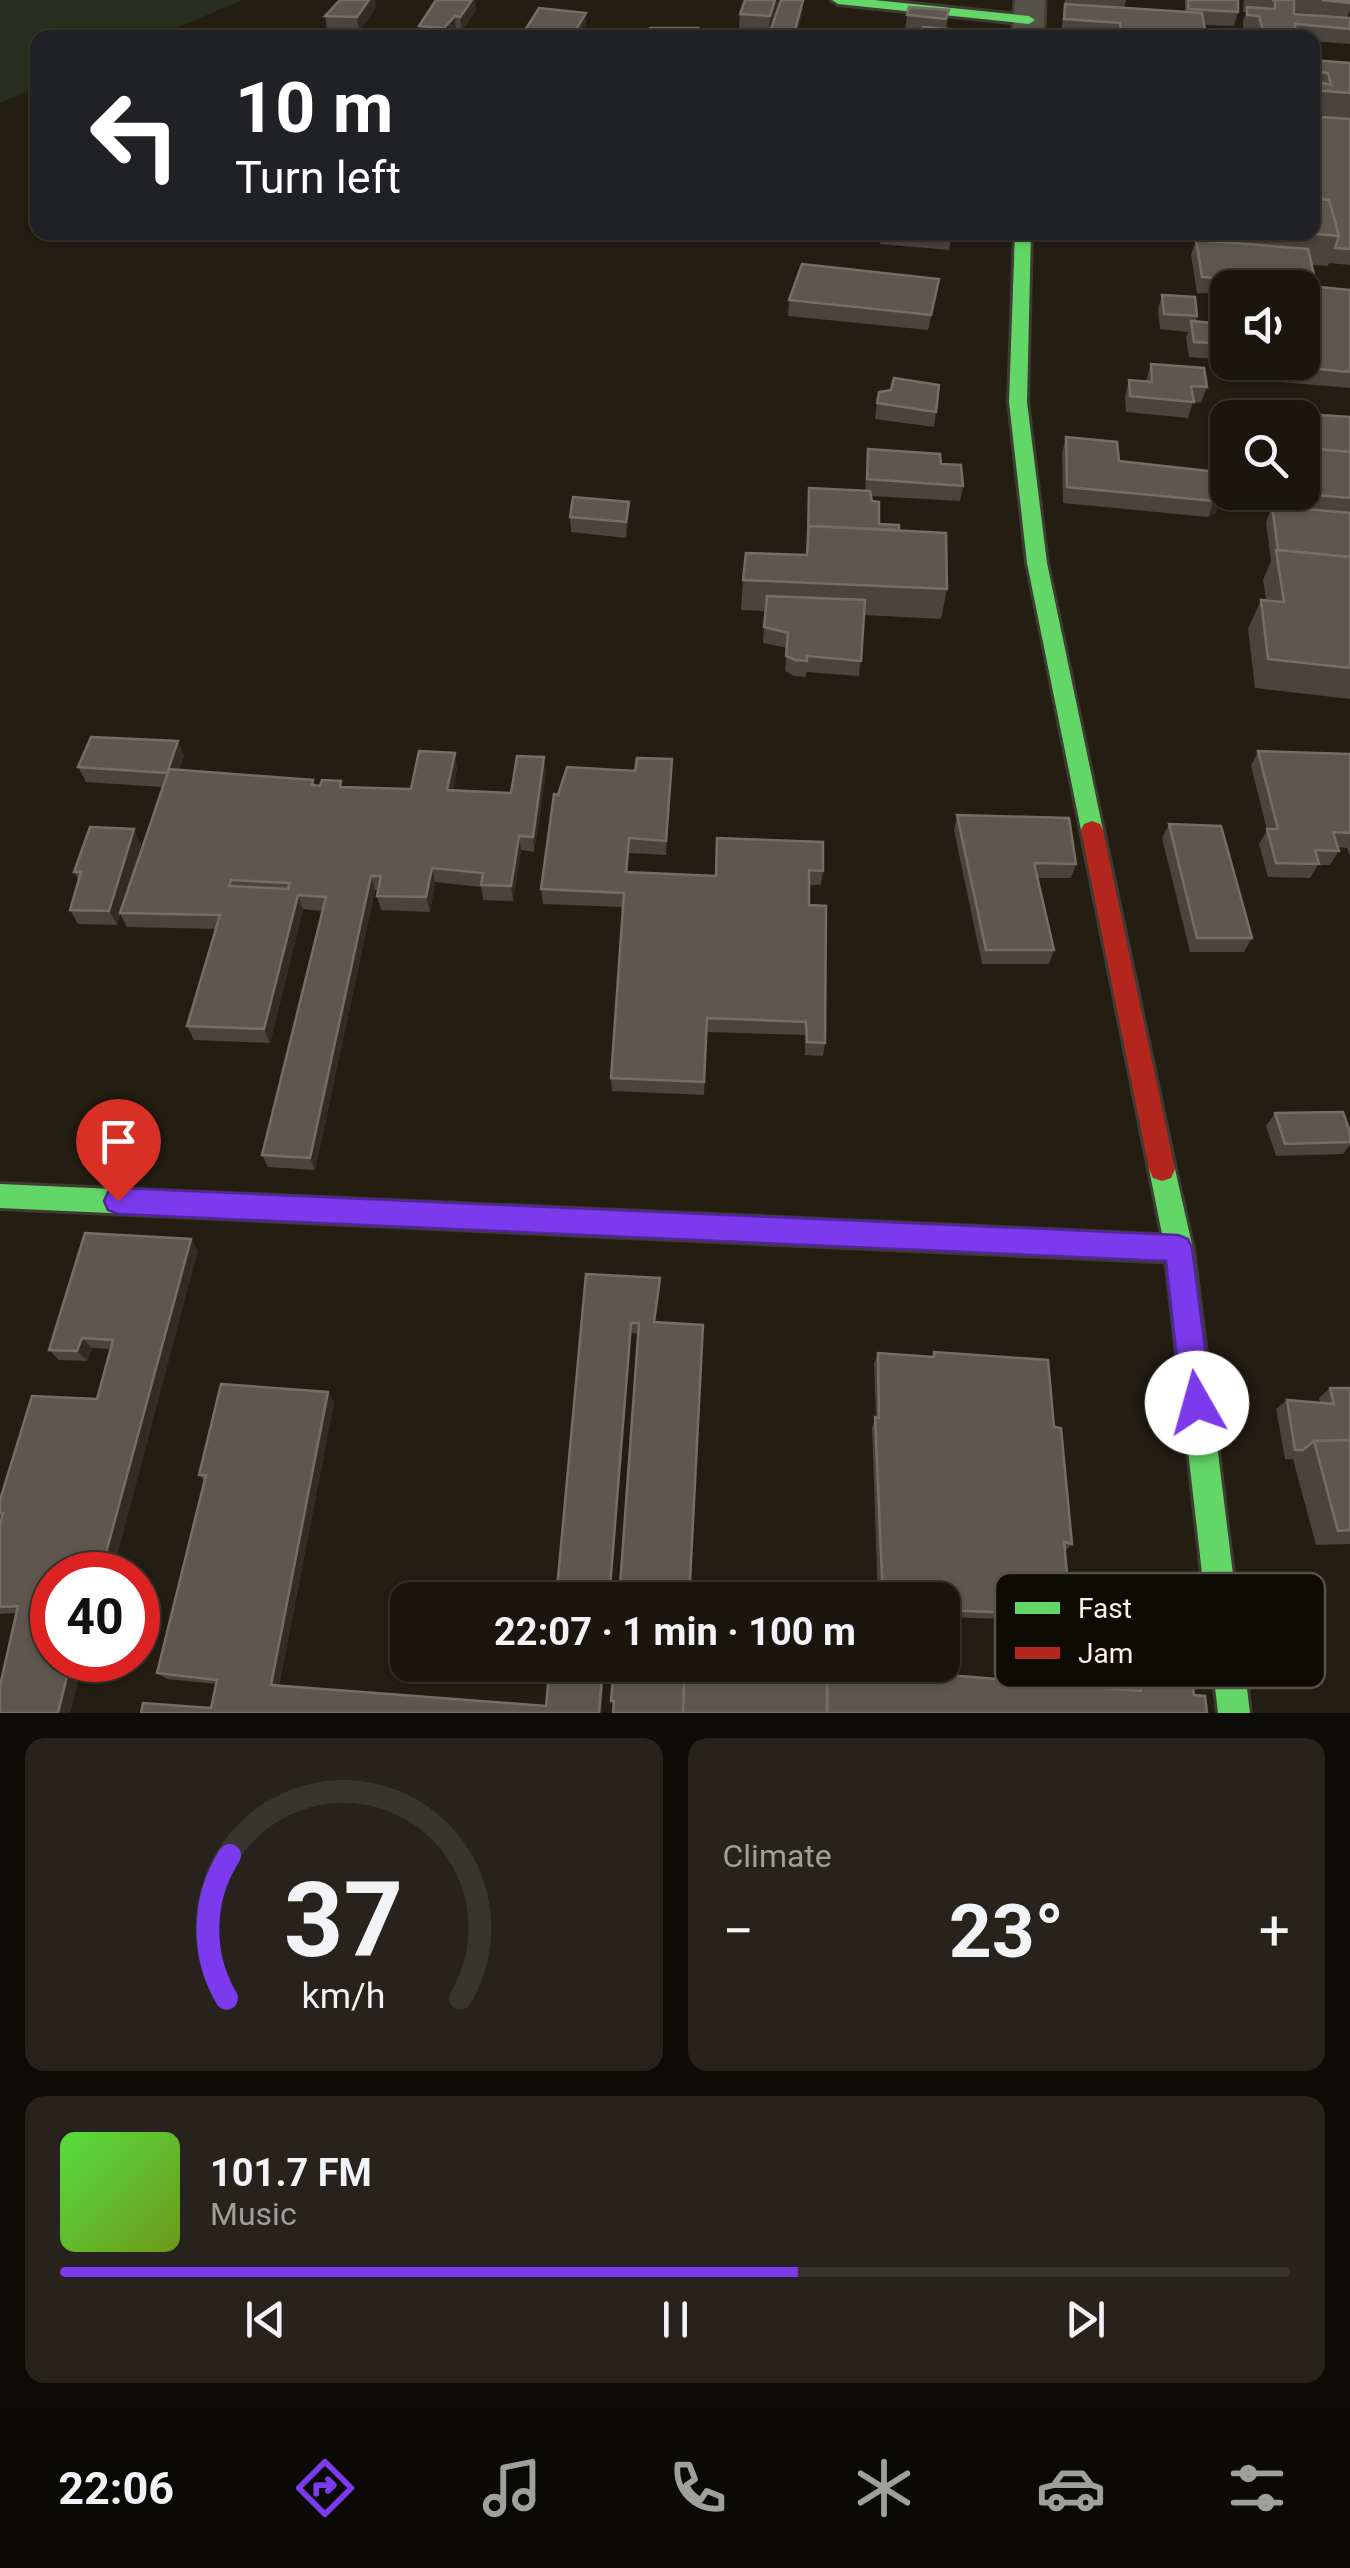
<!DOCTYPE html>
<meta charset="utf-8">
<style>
:root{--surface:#1a160e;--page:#27231c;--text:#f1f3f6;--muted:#9f9f9e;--line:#38352e;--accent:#7c3aed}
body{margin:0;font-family:Roboto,sans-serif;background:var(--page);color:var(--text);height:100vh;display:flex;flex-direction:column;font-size:38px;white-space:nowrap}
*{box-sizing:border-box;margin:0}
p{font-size:32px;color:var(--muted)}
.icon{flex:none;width:55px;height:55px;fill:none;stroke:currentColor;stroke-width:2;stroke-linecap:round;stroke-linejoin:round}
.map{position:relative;height:1713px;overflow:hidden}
.sheet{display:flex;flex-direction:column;gap:25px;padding:25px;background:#0e0c08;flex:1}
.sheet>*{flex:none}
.hud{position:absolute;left:30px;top:30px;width:1290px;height:210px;border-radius:20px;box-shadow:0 2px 8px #0004,0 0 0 2px var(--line);background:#202124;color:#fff;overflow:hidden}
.tools{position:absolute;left:1210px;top:270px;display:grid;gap:20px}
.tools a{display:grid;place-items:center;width:110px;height:110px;border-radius:20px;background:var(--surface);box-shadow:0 2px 8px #0004,0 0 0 2px var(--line);font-size:50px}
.speed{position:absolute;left:30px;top:1552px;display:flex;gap:20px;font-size:50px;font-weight:700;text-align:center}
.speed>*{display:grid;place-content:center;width:130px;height:130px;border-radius:50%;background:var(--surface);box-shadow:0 2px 8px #0004,0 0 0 2px var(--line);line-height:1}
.speed .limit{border:15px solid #d22;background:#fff;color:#111}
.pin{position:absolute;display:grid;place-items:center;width:85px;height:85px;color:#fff;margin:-102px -42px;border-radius:50% 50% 50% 0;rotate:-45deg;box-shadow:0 0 10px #0007}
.pin .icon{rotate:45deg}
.me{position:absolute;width:110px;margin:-55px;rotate:353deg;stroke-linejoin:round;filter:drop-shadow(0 0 8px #0008)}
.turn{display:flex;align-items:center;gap:35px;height:210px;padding:0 40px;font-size:45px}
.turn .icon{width:130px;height:130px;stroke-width:2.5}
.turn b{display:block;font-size:70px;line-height:85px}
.big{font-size:75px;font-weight:700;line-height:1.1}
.sheet .tile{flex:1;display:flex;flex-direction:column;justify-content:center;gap:15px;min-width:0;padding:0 35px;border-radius:20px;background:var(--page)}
.sheet .dial{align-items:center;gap:0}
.dial svg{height:260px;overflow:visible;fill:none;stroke:var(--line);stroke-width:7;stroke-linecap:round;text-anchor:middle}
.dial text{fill:var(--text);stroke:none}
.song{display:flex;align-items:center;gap:30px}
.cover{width:120px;height:120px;border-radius:15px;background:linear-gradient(135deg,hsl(110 70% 55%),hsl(80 70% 35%))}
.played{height:10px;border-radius:5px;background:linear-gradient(90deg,var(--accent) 60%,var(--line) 60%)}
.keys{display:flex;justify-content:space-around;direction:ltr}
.heat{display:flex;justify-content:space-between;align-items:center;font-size:55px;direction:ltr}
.sheet .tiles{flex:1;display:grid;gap:25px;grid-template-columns:1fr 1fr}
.tile:last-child{grid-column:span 2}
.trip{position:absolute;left:390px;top:1582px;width:570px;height:100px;border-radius:20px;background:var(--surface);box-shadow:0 2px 8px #0004,0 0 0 2px var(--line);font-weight:700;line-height:100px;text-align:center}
.menu{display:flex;height:160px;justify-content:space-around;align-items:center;background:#0a0906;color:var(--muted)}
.menu .icon{width:70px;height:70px}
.menu .on{color:var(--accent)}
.menu b{font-size:45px;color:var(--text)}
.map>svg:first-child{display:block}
.green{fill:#292f20}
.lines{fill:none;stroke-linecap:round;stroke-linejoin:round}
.street-casing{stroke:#3f3a32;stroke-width:5}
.fast-casing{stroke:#3f3a32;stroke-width:6}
.jam-casing{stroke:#3f3a32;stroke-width:6}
.street{fill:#555048;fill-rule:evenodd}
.fast{fill:#63d668;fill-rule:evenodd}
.jam{fill:#b3261e;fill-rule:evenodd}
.wall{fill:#4b433d}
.shaded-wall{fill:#332c24}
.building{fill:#5e564f;stroke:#766e66;stroke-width:2.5;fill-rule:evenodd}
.route{fill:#7c3aed;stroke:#51269a;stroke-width:2.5}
.key{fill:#0e0a04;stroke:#545048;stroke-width:2.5}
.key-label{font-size:28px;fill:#f8f2e5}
</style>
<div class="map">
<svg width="1350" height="1713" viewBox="0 0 1350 1713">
<rect width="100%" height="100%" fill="#231d12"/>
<path class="green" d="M0,0h243l-89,37 -116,1 -1,49 -37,16z"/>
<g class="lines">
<defs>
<path id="street" d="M1015,0h30l-1,38h-32z"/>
<g id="fast">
<path d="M832,0h42l155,16 6,4 -6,4 -191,-20z"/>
<path d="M1015,232h16l-4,170 20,161 56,267 -3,6h-16l-3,-6 -54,-267 -18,-161z"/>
<path d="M1162,1157l9,3 4,9 18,80 57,464h-32l-53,-464 -16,-80 4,-9z"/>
<path d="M0,1184l759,33 9,4 4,9 -4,9 -9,4 -759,-35z"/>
</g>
<g id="jam">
<path d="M1092,821l8,3 3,6 72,339 -4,9 -9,3 -9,-3 -4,-9 -68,-339 3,-6z"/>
<path d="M759,1217l420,19 10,4 4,9 -4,9 -10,4 -420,-19 -9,-4 -4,-9 4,-9z"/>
</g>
</defs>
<use href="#street" class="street-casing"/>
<use href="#fast" class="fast-casing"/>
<use href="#jam" class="jam-casing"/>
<use href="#street" class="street"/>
<use href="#fast" class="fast"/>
<use href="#jam" class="jam"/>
</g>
<g class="wall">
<path d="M436,0h39l1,10 -14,21h-6l-5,7h-30l-2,-12z"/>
<path d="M745,0h33l-9,31 -30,-3 1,-14z"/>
<path d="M803,0l-1,15 -6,23h-30v-3z"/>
<path d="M1065,0h61l-2,8 61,4v-12h53v12l-4,14 -30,-1 2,13h-89l-56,-5z"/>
<path d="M1244,0h50v14l44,3 -44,-5 1,-12h55v11l-3,6 3,1v26l-38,-3v-3h-56l-1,-7 -12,-1v-8l3,-10h-3z"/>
<path d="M376,7l-17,25 -32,-2 -2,-14z"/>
<path d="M949,10l-3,19 -23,3 -18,-2 2,-15z"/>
<path d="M1312,60l38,3v202l-21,-2 -1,3 -16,-1 4,18 -1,4 35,3v98l-91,-8 -3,-18h46v-60l2,-4h-2v-10h-74v6l-31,-1 -6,-38 5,-15 22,1 -2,-9h96z"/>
<path d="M881,232h71l-3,18 -69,-6z"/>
<path d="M1121,232h40l-1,3z"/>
<path d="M936,295l-8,35 -140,-14 1,-16z"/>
<path d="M1162,295l35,21 -1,5 14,2 1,-5 17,1v41l-39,-3 -3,-20 2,-5 -28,-3 -2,-19z"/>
<path d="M1151,364l56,23 -6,16 -8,-1 -5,16 -62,-6 -1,-16 4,-16 17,1z"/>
<path d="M877,403l59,9 -2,15 -59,-8z"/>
<path d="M1247,410l103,7v282l-95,-11 -7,-59 13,-29h5l-3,-20 8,-19 -5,-39 6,-16 7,1 -23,-3 -1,-12h47v-74h-57z"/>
<path d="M1066,437l53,24 98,11 -1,41 -8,4 -145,-14 -1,-50z"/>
<path d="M868,449l73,15 22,22 -3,15 -89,-5 8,28 20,6 48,59 -6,30 -77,-4 -5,61 -53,-4v5l-12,-1 -9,-5 2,-23 -24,-5 2,-32 -24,-1 2,-30 63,-25 3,-67 56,3z"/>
<path d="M629,502v15l-3,21 -55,-6 -1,-15z"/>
<path d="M178,741l6,15 -5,14 134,10 2,5 96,4 46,-21 -4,22 58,3 35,-21 -12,80 -13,-2 -8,51 -30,-1 -2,-13 -46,-5 -5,30 -49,-2 -4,-14 1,-6h-3l-60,280 -47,-3 -6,-12 60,-244 -19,-2 -33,134 -76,-3 -7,-14 29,-97 -89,-2 -7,-13 -3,11 -39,-1 -8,-14 9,-30 -5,-8 67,-28 -15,50 36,-107 -76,-5 -8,-15z"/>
<path d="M1258,751l92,3v102l-3,-8 -9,-1 1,4 -9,14h-12l-8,13 -42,-1 -9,-33 8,-14 -16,-64z"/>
<path d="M672,774l-6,81 -37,-2 -1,19 88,4 1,-38 106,33 -2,14h-12v20l16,138 -2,13 -18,-1v-20l-98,-3 -3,63 -92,-4 -1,-13 12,-171 -80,-3 -2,-15 17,-94z"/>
<path d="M957,815l119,49 -5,14h-33l16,72 -5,14h-67l-28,-134z"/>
<path d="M1169,824l83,114 -8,14h-54l-28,-114z"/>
<path d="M1275,1113l75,19v13l-7,9 -67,2 -10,-30z"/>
<path d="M191,1239l7,12 -146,324v85h31l-13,53 -53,-100 -17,1v-90l2,-7 -2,-1v-16l97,-101 13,-50 -18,-1 -5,13 -28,-1 -10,-10z"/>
<path d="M586,1274l74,14 -5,34 -16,12 -7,-1z"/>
<path d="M934,1352l120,75 18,117 -7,7 6,64 -7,6 -122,-4v-17h-64l-6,-173 4,-10 -2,-54 4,-10 54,4z"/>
<path d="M1330,1388h20v156l-34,1 -23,-86h-8l-9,-50 11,-9 33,3 -1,-5z"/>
<path d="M328,1392l6,10 -55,284 267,20 4,-41h55l-4,48h-460l70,-5 5,-24 -49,-5 -10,-6 47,-192 -5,-6z"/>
<path d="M1132,1595l62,100 -580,11 -3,-5 521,-11 -8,-88z"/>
</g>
<g class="shaded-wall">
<path d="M369,0h6l1,7 -17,25 -2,-15z"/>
<path d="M472,0h3l1,10 -14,21 -2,-14z"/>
<path d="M775,0h3v5l-9,26 1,-15z"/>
<path d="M803,0l-1,15 -6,23h-2z"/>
<path d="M586,13v14l-6,11h-9z"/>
<path d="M455,16l1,15 -5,7h-6l-1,-10z"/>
<path d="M1222,497l-6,16 -8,4 6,-16z"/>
<path d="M629,502v15l-3,21v-16z"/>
<path d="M178,741l6,15 -11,32 -6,-15z"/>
<path d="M455,753l2,15 -7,37 -3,-15z"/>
<path d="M544,757l2,15 -12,80 -1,-15z"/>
<path d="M672,759v15l-6,81v-14z"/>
<path d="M134,829l7,15 -24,81 -8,-14z"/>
<path d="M519,836l2,14 -8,51 -2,-15z"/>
<path d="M432,868l3,14 -5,30 -4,-15z"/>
<path d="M371,876l4,14 -60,280 -5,-12z"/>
<path d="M298,895l5,14 -33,134 -6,-14z"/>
<path d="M191,1239l7,12 -86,324h-12z"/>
<path d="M660,1278v10l-6,44v-10z"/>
<path d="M631,1323l1,10 -22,267h-1z"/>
<path d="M82,1338l10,10 -5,13 -10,-10z"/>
<path d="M328,1392l6,10 -56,288 -7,-5z"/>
<path d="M71,1660h12l-13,53h-12z"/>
<path d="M603,1665h2l-4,48h-2z"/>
</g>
<g class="building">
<path d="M340,0h29l-12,17 -32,-1z"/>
<path d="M436,0h36l-12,17 -5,-1 -11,12 -25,-2z"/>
<path d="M745,0h30l-5,16 -30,-2z"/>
<path d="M781,0h22l-9,34 -28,1 5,-6z"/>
<path d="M1188,0h50v12l-50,-3z"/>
<path d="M1272,0h22v14l56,4v11l-55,-5 1,14h-31l-6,-22 -12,-1v-8l28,2v-9z"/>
<path d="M1322,0h28v3z"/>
<path d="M1065,4l137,9 4,22 -85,-5 -1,-7 -56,-4z"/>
<path d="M909,7l40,3 -3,9 -39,-4z"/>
<path d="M539,8l47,5 -15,25h-51z"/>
<path d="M923,27l38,3v8h-39z"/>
<path d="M650,28h48l-4,10h-49z"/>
<path d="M1312,60l38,3v30l-38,-3v-10l19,5 -3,-12 -16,-2z"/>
<path d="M1322,117l28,2v130l-15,-1 4,-12 -10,-36 -17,-4v-72z"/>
<path d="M1312,199l17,1 10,36 -47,-4h20z"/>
<path d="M1196,240l112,9 8,34 -114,-6z"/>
<path d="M802,264l137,15 -8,36 -142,-15z"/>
<path d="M1309,286l41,4v82l-86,-8v-2h38v-37h6l-5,-25h8z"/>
<path d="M1162,295l33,2 2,19 -33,-2z"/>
<path d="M1211,318l17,1v25l-34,-2 -3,-21 22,2z"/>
<path d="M1151,364l53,4 3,19 -16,-1 3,16 -64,-6 -1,-16 23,2z"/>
<path d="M894,378l45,7 -3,27 -59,-9 2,-11 12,-2z"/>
<path d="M1247,410l103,7v35l-48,-4v-30h-54z"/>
<path d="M1066,437l51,5 2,19 98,11 5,25 -8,4 -147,-14z"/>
<path d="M1302,448l48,4v46l-56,-5 8,-1z"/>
<path d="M868,449l72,5 1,10 20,1 2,21 -96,-7z"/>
<path d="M809,488l61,3 2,10 7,1v22l20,1v5l-90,-4 -1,14z"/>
<path d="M573,497l56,5 -3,20 -56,-5z"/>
<path d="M1272,506l78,7v44l-72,-7z"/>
<path d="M809,526l137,7 1,56 -204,-9 3,-27 61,2z"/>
<path d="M1276,550l74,7v111l-82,-9 -7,-59 23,2z"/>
<path d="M767,596l98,4 -4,61 -54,-5v5l-12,-1 -9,-4 2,-23 -24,-6z"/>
<path d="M91,737l87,4 -11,32 -89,-6z"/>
<path d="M419,751l36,2 -8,37 64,3 6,-37 27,1 -11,80 -14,-1 -8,50 -30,-1 2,-12 -51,-5 -6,29 -49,-1 4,-20h-10l-61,282 -48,-3 64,-258 -28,-2 -34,134 -77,-3 33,-111 -100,-2 49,-144 144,11 -1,5 8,1 2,-6 19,1 -1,6 71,2zM231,880l59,3 -2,6 -59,-3z"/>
<path d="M1258,751l92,3v79l-17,-1 6,19 -24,-1 4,14 -43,-1 -9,-34h11z"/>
<path d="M637,758l35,1 -6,82 -37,-3 -3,34 90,4 1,-38 106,4v29l-14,-1v35l17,1 -1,137 -18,-1 -1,-20 -99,-4 -3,64 -93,-4 13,-185 -83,-4 13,-95 4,1 9,-28 68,4z"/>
<path d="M957,815l112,3 7,46 -42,-1 20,87h-68z"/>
<path d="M1169,824l52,2 31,112h-55z"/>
<path d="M90,827l44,2 -25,82 -39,-1 11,-38h-7z"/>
<path d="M1343,1112l7,20v10l-65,2 -10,-31z"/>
<path d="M85,1233l106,6 -91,336h-48v85h19l-13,53h-58v-27l18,-80 -18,1v-83l3,-11h-3v-13l32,-104 65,3 16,-59 -31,-2 -5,13 -28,-1z"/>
<path d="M586,1274l74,4 -6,44 49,3 -14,275h-70l20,-277h-8l-22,277h-53z"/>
<path d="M934,1352l114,8 6,67 7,1 11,116 -8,-2 7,73 -129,-5v-10h-59l-8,-183 4,1 -1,-65 56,4z"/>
<path d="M221,1384l107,8 -57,293 275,21 4,-41h53l-4,48h-458l2,-10 68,5 6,-28 -60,-7 49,-198h-7z"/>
<path d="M1330,1388h20v52l-36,1 -11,9h-8l-8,-50 47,4z"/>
<path d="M1350,1440v90l-12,1 -24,-90z"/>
<path d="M1132,1595l48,5 14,95 11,1 2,17h-380v-48l314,26z"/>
<path d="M614,1665h71l-2,48h-70l1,-12h-3z"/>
<path d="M685,1665h142v48h-144z"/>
</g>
<path class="route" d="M118,1188l1060,47 10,4 4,9 20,155 -5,11 -10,4 -10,-4 -5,-11 -16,-142 -1048,-47 -10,-4 -4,-9 4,-9z"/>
<rect x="995" y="1573" width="330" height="115" rx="15" class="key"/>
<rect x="1015" y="1602" width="45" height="12" fill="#63d668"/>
<rect x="1015" y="1647" width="45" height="12" fill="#b3261e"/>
<g class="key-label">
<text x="1078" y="1618">Fast</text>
<text x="1078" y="1663">Jam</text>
</g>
</svg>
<div class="tools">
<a><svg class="icon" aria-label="sound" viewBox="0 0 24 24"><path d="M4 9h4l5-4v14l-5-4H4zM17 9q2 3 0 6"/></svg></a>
<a><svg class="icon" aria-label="search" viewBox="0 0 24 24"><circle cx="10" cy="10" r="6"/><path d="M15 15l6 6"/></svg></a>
</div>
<div class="speed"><div class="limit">40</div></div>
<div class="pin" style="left:118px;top:1201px;background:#d93025"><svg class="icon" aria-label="arrive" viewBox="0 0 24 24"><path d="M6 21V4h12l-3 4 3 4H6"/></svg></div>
<svg class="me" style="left:1197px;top:1403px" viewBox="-20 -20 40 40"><circle r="19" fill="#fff"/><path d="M0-13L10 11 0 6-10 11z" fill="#7c3aed"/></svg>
<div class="trip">22:07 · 1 min · 100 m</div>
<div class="hud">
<div class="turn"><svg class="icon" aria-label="left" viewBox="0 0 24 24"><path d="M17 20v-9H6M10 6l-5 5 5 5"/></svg><div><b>10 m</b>Turn left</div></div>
</div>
</div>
<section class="sheet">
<div class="tiles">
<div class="tile dial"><svg viewBox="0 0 100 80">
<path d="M14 69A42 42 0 1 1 86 69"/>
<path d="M14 69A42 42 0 0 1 15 25" stroke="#7c3aed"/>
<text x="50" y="56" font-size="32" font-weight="700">37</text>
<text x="50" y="72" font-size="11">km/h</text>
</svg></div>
<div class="tile"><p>Climate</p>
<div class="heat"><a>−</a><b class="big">23°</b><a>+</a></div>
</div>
<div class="tile">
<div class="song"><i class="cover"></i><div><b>101.7 FM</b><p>Music</p></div></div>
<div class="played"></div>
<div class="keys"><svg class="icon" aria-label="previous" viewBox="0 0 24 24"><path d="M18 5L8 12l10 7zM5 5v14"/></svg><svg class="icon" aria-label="pause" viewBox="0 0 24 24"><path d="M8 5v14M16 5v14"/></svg><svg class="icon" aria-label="next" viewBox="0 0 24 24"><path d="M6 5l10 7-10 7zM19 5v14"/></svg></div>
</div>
</div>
</section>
<nav class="menu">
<b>22:06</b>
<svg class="icon on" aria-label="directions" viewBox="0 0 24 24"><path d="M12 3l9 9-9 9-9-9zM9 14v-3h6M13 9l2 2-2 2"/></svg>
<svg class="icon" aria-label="music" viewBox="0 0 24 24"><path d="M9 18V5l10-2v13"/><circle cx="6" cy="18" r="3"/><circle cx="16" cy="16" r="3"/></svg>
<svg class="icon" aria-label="phone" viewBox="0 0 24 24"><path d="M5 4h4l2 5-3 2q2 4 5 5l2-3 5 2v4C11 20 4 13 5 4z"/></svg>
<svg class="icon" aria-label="climate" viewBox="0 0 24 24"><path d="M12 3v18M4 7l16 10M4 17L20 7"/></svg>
<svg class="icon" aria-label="car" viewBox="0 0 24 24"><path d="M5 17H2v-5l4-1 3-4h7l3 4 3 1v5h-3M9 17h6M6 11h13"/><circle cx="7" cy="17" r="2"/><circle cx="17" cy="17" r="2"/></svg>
<svg class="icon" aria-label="filters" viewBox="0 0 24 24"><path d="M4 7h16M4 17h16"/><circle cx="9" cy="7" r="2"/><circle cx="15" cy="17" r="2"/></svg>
</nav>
